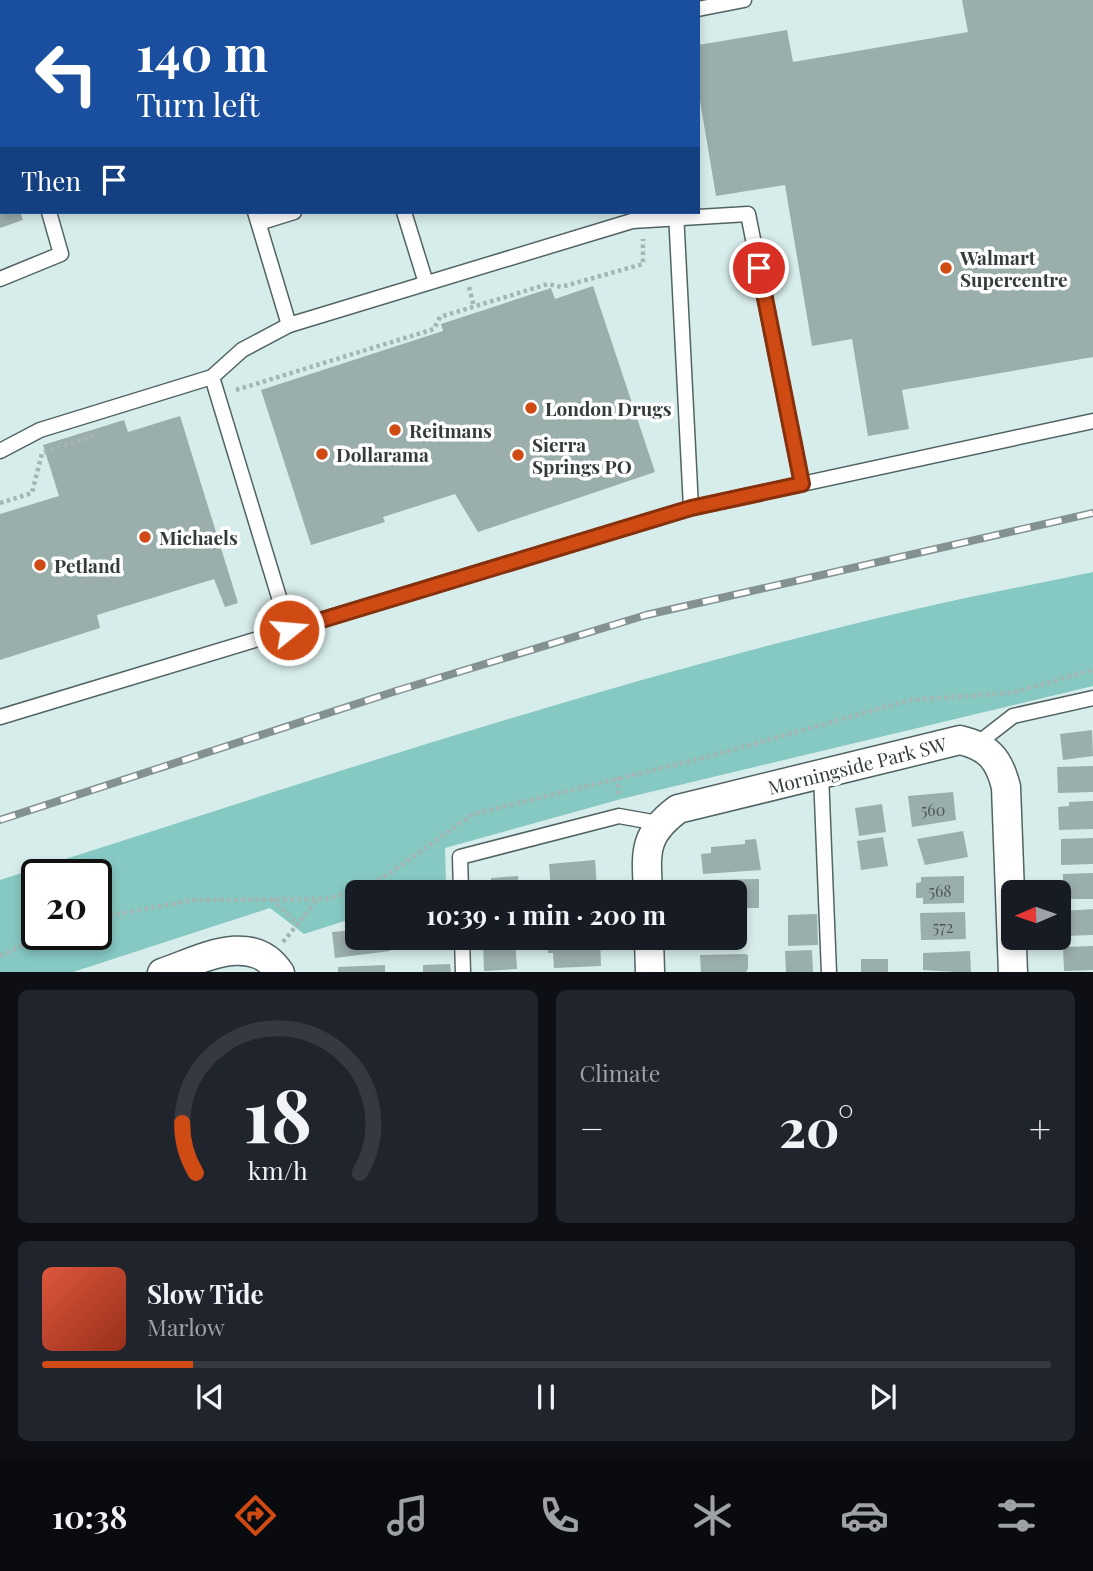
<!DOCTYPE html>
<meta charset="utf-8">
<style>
:root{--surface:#171b24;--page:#20242c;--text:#f1f3f6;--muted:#9ea1a6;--line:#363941;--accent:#d04a13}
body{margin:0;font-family:"Playfair Display",serif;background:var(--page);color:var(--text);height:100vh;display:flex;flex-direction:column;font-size:26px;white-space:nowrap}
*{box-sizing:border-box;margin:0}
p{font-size:23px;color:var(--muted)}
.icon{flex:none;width:38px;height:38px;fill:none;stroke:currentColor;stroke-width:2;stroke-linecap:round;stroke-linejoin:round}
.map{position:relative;height:972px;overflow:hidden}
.sheet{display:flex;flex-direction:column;gap:18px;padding:18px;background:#0d0f14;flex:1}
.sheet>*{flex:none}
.top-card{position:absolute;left:0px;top:0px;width:700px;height:214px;box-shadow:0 4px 10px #0003;background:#1a4fa0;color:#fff;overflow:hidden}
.needle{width:46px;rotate:268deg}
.tools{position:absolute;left:1001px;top:880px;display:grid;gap:14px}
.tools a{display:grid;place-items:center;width:70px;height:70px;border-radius:10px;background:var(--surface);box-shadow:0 4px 10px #0003;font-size:35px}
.speed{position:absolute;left:21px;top:859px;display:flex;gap:14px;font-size:35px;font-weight:700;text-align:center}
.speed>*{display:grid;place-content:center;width:91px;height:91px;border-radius:50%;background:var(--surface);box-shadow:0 4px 10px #0003;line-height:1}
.speed .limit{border:4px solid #111;border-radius:10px;background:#fff;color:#111}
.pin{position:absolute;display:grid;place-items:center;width:60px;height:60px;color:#fff;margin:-30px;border:4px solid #fff;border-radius:50%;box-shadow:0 2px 7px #0007}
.me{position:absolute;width:77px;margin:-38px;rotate:73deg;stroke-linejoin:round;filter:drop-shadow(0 0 5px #0008)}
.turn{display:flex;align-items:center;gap:24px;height:147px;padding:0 21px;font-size:32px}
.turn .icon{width:91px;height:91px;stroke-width:2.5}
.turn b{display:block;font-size:49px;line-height:60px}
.then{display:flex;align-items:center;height:66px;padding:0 21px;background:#0003;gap:14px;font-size:26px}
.big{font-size:52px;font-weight:700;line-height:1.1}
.sheet .tile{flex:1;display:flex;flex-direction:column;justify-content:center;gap:10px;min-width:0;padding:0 24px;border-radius:10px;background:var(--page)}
.sheet .dial{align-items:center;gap:0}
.dial svg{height:182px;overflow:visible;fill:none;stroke:var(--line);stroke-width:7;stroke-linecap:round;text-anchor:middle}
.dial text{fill:var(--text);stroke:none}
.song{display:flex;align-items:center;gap:21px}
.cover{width:84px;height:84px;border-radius:10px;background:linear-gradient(135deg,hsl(10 70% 55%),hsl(10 70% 35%))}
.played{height:7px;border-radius:4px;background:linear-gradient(90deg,var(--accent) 15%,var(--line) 15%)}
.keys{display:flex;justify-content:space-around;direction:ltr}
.heat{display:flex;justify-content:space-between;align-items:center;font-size:38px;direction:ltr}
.sheet .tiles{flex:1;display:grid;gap:18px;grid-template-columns:1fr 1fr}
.tile:last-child{grid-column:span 2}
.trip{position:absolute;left:345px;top:880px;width:402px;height:70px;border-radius:10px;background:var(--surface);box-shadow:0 4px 10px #0003;font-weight:700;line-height:70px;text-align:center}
.dock{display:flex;height:112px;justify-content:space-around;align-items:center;background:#090b0e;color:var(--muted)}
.dock .icon{width:49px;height:49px}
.dock .selected{color:var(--accent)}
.dock b{font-size:32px;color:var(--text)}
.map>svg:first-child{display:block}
.green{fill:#86c8c2;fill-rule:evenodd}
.building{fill:#9aaeac}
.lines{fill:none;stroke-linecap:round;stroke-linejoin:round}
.lane-casing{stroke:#516462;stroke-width:17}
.street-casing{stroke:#516462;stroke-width:31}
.secondary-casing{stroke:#516462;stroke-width:41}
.path{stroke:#a4b5b3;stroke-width:4.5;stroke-dasharray:3.5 3.5;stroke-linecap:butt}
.lane{stroke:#fff;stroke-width:14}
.street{stroke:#fff;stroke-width:28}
.secondary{stroke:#baf8f4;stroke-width:38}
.rail-casing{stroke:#839190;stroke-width:8}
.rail{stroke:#fff;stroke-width:5;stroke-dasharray:16;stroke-linecap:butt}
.route-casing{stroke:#87300c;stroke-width:18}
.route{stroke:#d04a13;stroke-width:12}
.poi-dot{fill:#d04a13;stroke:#fff;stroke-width:2.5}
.labels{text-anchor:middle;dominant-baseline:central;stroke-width:7;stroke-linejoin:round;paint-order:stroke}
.number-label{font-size:16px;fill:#4e5857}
.poi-label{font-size:19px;font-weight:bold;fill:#343c3b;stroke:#fff;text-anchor:start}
.street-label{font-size:19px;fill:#343c3b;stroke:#fff}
</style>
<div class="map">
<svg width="1093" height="973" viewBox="0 0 1093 973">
<rect width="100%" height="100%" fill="#d7edeb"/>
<path class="green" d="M1093,572v114l-472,113 -176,49 1,39 -16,5h-73v25l-53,17 -34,-26 -197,64h-73v-92c306,-98 612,-201 925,-273 56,-13 112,-23 168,-35zM37,875h59v59h-59z"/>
<g class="building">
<path d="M962,0h131v357l-191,33 7,39 -41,7 -16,-97 -40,7 -27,-161 -69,11 -18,-107v-44l89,-15 6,32 175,-30z"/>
<path d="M0,212h20l3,8 -23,8z"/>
<path d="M593,286l62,186 -177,60 -23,-38 -72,23 2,5 -74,23 -50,-155 182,-59 -2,-7 110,-36 4,11z"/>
<path d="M180,416l58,187 -13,4 -11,-28 -117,36 3,13 -100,32v-146l59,-18 -16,-51 81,-25 4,12z"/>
<path d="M1092,730l1,26 -30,4 -3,-26z"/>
<path d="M1093,766v26l-35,1 -1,-26z"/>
<path d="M953,792l3,28 -44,7 -4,-31z"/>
<path d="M1093,801v28l-34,1 -1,-23 11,-1v-4z"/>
<path d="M882,804l4,28 -27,4 -4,-28z"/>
<path d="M963,831l5,26 -43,8 -8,-26z"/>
<path d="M883,837l5,29 -27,4 -4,-29z"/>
<path d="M1093,838v26l-32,1v-26z"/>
<path d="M756,839l5,31 -58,4 -2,-20 10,-1v-6l34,-3v-4z"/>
<path d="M595,860l2,28 -46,3 -2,-27z"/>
<path d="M1093,873v26h-30v-25z"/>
<path d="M518,876l1,16h-27l-1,-14z"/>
<path d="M964,876v27l-41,1v-6h-7v-15l5,-1v-5z"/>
<path d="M759,879v29h-24v-16h-33v-12z"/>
<path d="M1093,909v26l-28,1 -1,-25z"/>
<path d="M965,912l1,27 -45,1 -1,-27z"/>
<path d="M817,914l1,31 -30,1v-31z"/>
<path d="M735,919h7l2,25 -46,1v-7h37z"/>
<path d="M357,930v8h31l2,13 -55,7 -3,-26z"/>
<path d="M421,938h28l1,8 -28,3z"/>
<path d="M600,938l1,28 -47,2 -1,-15h-5v-13z"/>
<path d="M515,939l2,30 -33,2 -1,-30z"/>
<path d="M1093,946v24l-29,1 -1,-24z"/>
<path d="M812,950l1,23h-27l-1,-22z"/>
<path d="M970,951l1,22 -48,-3v-17z"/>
<path d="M700,955l45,-1 3,1v14l-3,4h-44z"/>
<rect x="861" y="959" width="27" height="14"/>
<path d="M450,964l1,9h-28v-8z"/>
<path d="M385,965v8h-47v-6z"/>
</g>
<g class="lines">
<defs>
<g id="lane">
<path d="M206,0l1,2"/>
<path d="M243,0v2"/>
<path d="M488,0l1,2"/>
<path d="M668,0v2"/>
<path d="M382,2l2,-2"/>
<path d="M698,9l46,-9"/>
<path d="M0,141l2,1"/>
<path d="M255,212l34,113 343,-104 116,-7 54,270"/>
<path d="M404,212l22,71"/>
<path d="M676,212l15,296"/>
<path d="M259,223l35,-11"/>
<path d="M0,279l61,-25 -12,-42"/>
<path d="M212,377l77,253"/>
<path d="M0,451l40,-21 172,-53 30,-27 47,-25"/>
<path d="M0,717l691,-209 402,-87"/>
<path d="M977,744l36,-28 80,-18"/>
<path d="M821,774l8,199"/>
<path d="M461,892l-1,-35 159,-41 39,7"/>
<path d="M462,938l1,35"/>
</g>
<g id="street">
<path d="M648,892c-2,-40 -5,-57 30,-83l282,-69c29,7 39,19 46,47l7,186"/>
<path d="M649,938l1,35"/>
<path d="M162,973c38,-13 90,-43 118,0"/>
</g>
<g id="secondary">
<path d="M48,2l3,-2"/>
<path d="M0,30l2,-1"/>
</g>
</defs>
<use href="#lane" class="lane-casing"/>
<use href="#street" class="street-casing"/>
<use href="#secondary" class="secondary-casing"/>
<g class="path">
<path d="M531,0v2"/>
<path d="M469,287l5,20"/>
<path d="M236,390l198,-61 6,-12 108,-33 13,3 82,-23v-25"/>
<path d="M0,503l32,-10 10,-40 55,-18"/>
<path d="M618,777l1,20"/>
<path d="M272,899l26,26"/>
<path d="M96,918l97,-18 133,-1 34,-9 33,-19 80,-57 234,-57 203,-57 101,-7 82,-23"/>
<path d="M283,942l34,-42"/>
<path d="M0,956l48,-22"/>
</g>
<use href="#lane" class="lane"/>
<use href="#street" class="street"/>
<use href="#secondary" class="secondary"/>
<defs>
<path id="rail" d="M0,820l396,-129 250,-76 447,-102"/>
</defs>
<use href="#rail" class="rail-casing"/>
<use href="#rail" class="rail"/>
</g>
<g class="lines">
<defs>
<path id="route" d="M289,630l402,-122 111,-24 -43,-216"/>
</defs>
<use href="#route" class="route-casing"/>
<use href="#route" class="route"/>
</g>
<g class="poi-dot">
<circle cx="946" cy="268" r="7"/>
<circle cx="531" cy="408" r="7"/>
<circle cx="395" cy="430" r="7"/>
<circle cx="322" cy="454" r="7"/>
<circle cx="518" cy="455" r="7"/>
<circle cx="145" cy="537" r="7"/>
<circle cx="40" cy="565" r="7"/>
</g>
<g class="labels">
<g class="number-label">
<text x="933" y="809">560</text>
<text x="940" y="890">568</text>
<text x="943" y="926">572</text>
</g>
<g class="poi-label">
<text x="960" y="257">Walmart<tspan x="960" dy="22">Supercentre</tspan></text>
<text x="545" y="408">London Drugs</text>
<text x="409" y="430">Reitmans</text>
<text x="532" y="444">Sierra<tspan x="532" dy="22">Springs PO</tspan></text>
<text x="336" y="454">Dollarama</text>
<text x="159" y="537">Michaels</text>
<text x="54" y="565">Petland</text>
</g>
<g class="street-label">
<text transform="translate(857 765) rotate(-14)">Morningside Park SW</text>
</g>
</g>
</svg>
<div class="tools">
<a><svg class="needle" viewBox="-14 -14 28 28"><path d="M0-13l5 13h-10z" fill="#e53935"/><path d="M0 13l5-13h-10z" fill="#9ea1a6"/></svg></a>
</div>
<div class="speed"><div class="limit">20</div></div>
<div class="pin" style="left:759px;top:268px;background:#d93025"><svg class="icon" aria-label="arrive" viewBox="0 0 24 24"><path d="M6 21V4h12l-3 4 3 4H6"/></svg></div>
<svg class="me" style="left:289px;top:630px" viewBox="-20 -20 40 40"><circle r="17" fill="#d04a13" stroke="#fff" stroke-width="3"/><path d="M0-11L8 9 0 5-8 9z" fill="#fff"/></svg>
<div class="trip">10:39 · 1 min · 200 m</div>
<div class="top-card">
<div class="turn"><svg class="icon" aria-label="left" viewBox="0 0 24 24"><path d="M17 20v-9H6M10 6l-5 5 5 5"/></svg><div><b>140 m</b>Turn left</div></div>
<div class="then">Then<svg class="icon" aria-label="arrive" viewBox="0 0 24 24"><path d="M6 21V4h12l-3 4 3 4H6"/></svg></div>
</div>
</div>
<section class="sheet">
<div class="tiles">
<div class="tile dial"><svg viewBox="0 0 100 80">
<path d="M14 69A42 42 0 1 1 86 69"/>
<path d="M14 69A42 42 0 0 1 8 47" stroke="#d04a13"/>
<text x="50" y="56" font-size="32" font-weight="700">18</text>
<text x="50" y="72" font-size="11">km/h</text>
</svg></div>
<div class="tile"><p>Climate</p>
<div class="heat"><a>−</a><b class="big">20°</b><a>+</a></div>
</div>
<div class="tile">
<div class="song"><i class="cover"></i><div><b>Slow Tide</b><p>Marlow</p></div></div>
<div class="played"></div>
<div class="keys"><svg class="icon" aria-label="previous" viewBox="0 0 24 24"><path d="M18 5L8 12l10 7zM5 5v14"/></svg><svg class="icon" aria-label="pause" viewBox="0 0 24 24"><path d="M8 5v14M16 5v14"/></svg><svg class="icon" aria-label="next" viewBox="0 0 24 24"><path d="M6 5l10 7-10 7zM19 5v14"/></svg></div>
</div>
</div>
</section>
<nav class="dock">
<b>10:38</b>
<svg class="icon selected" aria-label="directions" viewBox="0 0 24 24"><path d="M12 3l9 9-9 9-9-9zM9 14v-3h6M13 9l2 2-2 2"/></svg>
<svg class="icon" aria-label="music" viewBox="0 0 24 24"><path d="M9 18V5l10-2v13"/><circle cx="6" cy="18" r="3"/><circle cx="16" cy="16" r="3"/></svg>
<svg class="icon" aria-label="phone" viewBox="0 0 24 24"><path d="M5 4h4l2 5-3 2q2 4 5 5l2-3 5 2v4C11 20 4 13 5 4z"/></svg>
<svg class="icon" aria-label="climate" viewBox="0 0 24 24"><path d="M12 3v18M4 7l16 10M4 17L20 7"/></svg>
<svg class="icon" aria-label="car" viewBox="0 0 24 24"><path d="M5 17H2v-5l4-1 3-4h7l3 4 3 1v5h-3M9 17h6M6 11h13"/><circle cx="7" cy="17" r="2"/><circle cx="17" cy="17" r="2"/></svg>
<svg class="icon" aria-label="filters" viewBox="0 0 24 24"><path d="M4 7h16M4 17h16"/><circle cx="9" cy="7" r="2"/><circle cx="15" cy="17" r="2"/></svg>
</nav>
